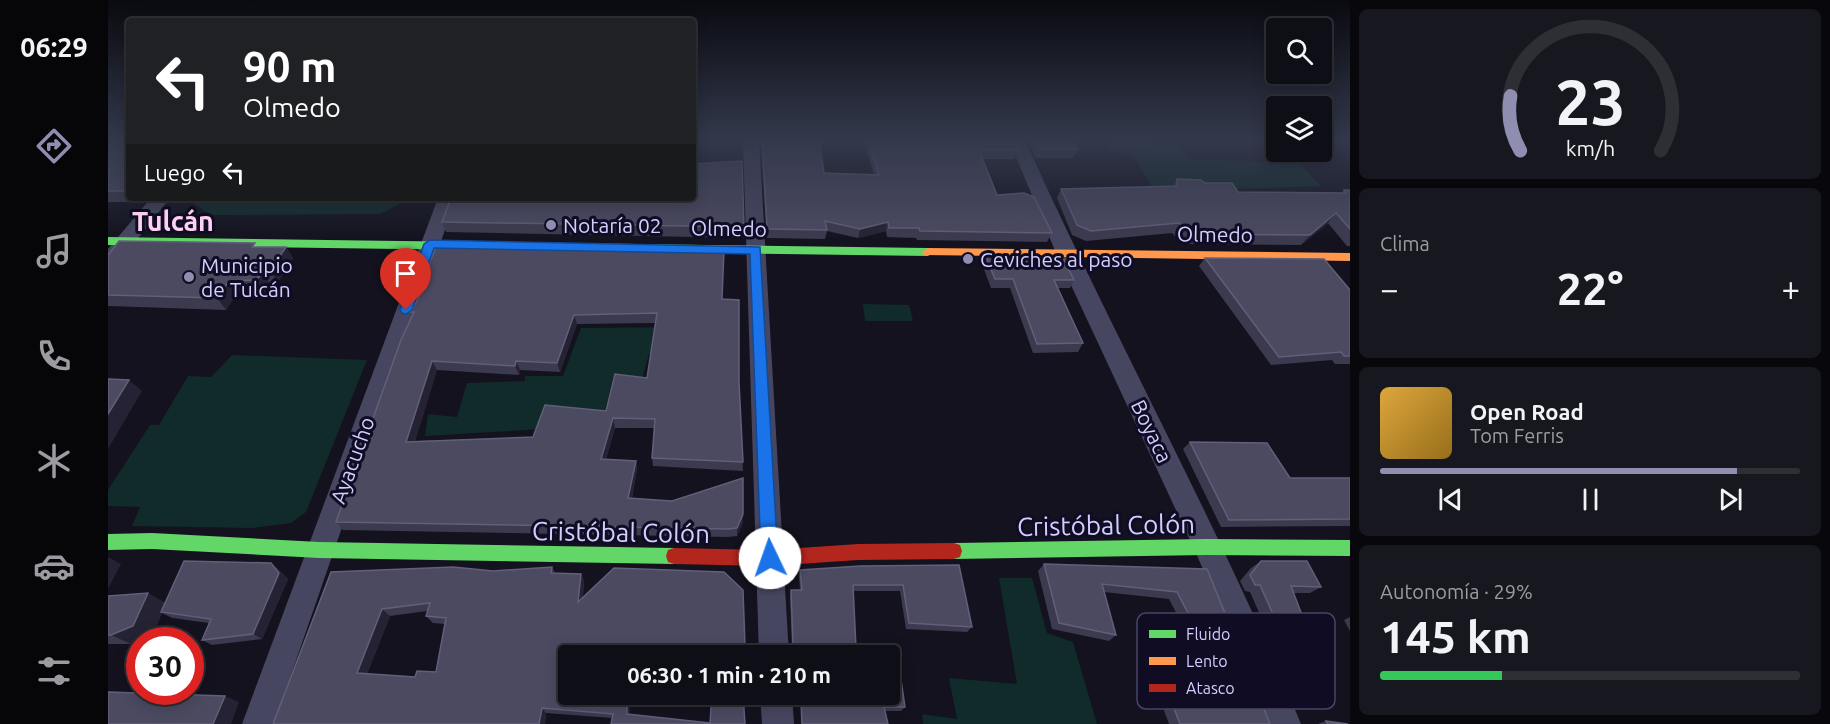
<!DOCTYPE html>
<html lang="es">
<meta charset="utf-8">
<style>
:root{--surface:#0e0e16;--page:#17171f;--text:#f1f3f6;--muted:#9b9ca1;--line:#2e2e35;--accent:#8f8db0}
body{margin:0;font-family:Ubuntu,sans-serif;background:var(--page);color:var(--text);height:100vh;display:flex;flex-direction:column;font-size:22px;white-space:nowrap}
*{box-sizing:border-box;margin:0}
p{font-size:20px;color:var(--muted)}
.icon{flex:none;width:33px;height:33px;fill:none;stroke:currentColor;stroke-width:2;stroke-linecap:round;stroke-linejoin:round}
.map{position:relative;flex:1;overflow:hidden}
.side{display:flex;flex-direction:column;gap:9px;padding:9px;background:#08080c;width:480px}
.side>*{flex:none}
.banner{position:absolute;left:18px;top:18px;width:570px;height:183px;border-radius:6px;box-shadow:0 3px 15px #0003,0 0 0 2px var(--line);background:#202124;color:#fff;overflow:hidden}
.controls{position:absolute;left:1158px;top:18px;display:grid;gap:12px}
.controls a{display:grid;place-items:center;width:66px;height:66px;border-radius:6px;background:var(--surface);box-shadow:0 3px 15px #0003,0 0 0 2px var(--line);font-size:30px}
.speed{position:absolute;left:18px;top:627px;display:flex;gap:12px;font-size:30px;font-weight:700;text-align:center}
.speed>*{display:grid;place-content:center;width:78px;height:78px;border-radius:50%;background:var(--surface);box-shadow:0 3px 15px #0003,0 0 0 2px var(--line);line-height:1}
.speed .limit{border:9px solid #d22;background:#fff;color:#111}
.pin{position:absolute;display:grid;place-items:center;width:51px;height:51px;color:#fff;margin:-62px -26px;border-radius:50% 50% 50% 0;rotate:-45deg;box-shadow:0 0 6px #0007}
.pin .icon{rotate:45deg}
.me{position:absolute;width:66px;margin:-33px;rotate:357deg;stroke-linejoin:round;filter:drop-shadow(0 0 4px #0008)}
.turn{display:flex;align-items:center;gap:21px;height:126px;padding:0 18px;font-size:27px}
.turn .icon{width:78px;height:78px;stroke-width:2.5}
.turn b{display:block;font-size:42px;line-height:51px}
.then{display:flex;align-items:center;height:57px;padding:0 18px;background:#0003;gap:12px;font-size:22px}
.big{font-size:45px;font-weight:600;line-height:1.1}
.side .tile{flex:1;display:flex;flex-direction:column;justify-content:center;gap:9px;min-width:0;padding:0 21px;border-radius:9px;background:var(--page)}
.side .dial{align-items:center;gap:0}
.dial svg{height:156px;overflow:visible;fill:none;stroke:var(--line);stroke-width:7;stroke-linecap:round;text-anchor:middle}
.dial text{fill:var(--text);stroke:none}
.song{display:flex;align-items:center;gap:18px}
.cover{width:72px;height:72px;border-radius:9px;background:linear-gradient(135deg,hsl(40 70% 55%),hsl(40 70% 35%))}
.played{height:6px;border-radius:3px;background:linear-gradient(90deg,var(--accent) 85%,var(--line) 85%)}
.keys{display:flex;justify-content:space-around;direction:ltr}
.heat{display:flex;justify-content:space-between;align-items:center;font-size:33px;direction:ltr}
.charge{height:9px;border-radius:4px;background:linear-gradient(90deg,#34c759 29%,var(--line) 0)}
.trip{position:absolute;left:450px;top:645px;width:342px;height:60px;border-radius:6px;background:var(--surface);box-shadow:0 3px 15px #0003,0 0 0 2px var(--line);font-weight:600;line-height:60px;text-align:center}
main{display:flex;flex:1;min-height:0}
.dock{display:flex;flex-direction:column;width:108px;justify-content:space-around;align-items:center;background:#060609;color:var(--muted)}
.dock .icon{width:42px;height:42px}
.dock .on{color:var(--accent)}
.dock b{font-size:27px;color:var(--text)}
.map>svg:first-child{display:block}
.green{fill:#102b2a}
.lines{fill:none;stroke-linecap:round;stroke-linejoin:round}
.street{fill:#464660;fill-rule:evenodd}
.fast{fill:#63d668;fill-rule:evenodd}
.slow{fill:#ff974d;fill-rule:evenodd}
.jam{fill:#b3261e;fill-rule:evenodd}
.wall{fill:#3c3a4e;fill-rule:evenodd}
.shaded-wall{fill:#252333}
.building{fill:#4c4a61;stroke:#615f7a;stroke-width:1.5;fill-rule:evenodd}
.route{fill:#1a73e8;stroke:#114b97;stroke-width:1.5}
.poi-dot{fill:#8f8db0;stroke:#0f0c24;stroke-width:2}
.labels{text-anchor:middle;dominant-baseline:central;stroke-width:6;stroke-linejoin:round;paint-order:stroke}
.poi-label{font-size:21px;fill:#d2cfff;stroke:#0f0c24;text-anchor:start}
.street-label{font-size:21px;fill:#d2cfff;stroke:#0f0c24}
.near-street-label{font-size:26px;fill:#d2cfff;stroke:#0f0c24}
.district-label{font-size:27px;font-weight:bold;fill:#ffd1f1;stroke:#0f0c24}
.key{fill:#0f0c24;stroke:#4a4666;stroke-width:1.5}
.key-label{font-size:16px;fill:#d2cfff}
</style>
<main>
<nav class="dock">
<b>06:29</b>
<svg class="icon on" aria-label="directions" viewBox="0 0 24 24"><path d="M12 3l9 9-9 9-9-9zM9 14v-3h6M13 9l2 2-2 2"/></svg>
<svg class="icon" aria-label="music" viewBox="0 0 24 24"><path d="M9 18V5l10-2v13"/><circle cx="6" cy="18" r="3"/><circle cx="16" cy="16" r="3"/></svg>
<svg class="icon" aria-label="phone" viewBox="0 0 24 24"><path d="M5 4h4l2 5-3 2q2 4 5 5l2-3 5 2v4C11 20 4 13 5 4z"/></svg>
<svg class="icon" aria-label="climate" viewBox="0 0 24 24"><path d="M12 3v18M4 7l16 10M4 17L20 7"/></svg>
<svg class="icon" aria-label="car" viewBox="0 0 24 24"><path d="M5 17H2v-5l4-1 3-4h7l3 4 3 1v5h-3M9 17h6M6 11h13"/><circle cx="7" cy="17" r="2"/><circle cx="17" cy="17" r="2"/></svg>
<svg class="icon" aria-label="filters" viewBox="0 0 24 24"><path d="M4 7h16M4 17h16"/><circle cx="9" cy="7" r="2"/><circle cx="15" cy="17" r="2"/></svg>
</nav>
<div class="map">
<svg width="1242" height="724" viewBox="0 0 1242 724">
<rect width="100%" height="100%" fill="#13121e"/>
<g class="green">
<path d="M997,140h47l4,5h23l9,14 111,4 22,23 -118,4 -9,-4 -43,-1 -19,-32 -20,-1z"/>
<path d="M84,198h219l-31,16 -169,1 -21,-14z"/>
<path d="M755,304l46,1 4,16h-48z"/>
<path d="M567,327l-2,26 -24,1 -7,25 -29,-1 -9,36 -62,15 -117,7 3,-22 29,3 10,-34 58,-2v-5h38l18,-48z"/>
<path d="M124,355l135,5 -61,152 -15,11 -39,5 -120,-2 8,-19 -32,-1v-16l42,-65h9l29,-49 23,1z"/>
<path d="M891,578h33l15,55 26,9 24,82h-174l-1,-10 35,5 -8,-41 68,6z"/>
</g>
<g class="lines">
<g class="street">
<path d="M635,140h16l30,516h-30z"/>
<path d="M901,140h16c88,196 194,385 276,584h-32l-73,-171 -140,-300z"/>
<path d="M43,198h19l-55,69 -7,2v-20z"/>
<path d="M330,198h18l-182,526h-32z"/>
<path d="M652,694h32l2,30h-32z"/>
</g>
<g class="fast">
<path d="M0,237l820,11 6,4 -6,4 -820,-11z"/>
<path d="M44,533l167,9 355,6 6,2 2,6 -2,6 -6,2 -355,-6 -167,-9 -44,1v-16z"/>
<path d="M1099,539l143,1v16l-143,-1 -253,4 -6,-2 -2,-6 2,-6 6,-2z"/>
</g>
<path class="slow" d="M820,248l422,5v8l-426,-6 -2,-3z"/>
<path class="jam" d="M846,543l6,2 2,6 -2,6 -6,2 -96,1 -88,6 -96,-2 -6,-2 -2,-6 2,-6 6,-2 96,2 88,-6z"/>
</g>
<g class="wall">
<path d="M0,140h21v58h10l-4,4h-27z"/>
<path d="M653,140h58l5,33 50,1 -11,-34h151l4,10 -4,9h-32l15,36 55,38 -5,9 -130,-2 -1,-2 -29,-1 -1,-6 -28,7 -31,-7 -2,8 -58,-1z"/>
<path d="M919,140h45l6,9 -5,9h-37z"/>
<path d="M1069,179l28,4 33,9 103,1 3,-3h6v56h-3l-19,-23 -27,22 -117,-1 -12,-11 -86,8 -14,-6 -15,-37 4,-9 112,-3z"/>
<path d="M334,222l302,5v11l-298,-6z"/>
<path d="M150,247h28l7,11 -15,24 -8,1 -5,9h-27l-12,18 -118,-4v-51z"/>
<path d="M877,255l89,25 -4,8h-12l25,55 -5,9 -45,1 -23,-65h-19l-9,-24z"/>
<path d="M1097,258l145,32v74h-15l-3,-4 -61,5 -72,-99z"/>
<path d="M311,289l304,10 16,83 4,89 -90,-5 -1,-8 2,-30h-39l-9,31 30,2 1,8 -5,29 111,24 -6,14 -9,1 -385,-7 -7,-8 77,-207 -2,-3 10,-19zM547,323l-8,55 -41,33 -73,26 -118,4 22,-71 82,5 1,-5 40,2 17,-48z"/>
<path d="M1082,442l100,36h60v48l-129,1 -38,-78z"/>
<path d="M1153,561l60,26 -11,6h-17l21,54 -12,5 -26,-1 -26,-59 -5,-1 -5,-10 11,-13z"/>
<path d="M163,563l8,7 9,9 -26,60 -50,6 -10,-5 7,-17 -37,-5 -10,-5 -10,22 -21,9h-23v-48l57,7z"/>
<path d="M936,564l163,5 63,155h-101l-11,-30 -13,-46 8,-6 40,3 -24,-46 -65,-7 12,43 -7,6 -57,-12 -14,-58z"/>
<path d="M851,565l13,62 -5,5 -61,-3 -6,-38h-47l3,57 40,-2 9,61 -4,4h-16l3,13h-87l-1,-30h90v-38h-92v-6h-6l-2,-54 1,-6h9l-1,-14 1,-6 60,-4z"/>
<path d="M345,567l40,4 59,-4 3,6 26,1 3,7 -1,16 31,-29 110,4 19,18 2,63h-4v3h-173v38h62v20l80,9 2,-29h31l2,30h-134l1,-6 -66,-5 -1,11h-272l58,-152zM319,611l-1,5 7,7 12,1 -9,48 -19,-1 -2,6 -48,-3 23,-58z"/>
<path d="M1242,617v14l-6,-11z"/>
<path d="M1218,721l22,3h-30z"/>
</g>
<g class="shaded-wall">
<path d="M24,198h7l-4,4z"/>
<path d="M1228,213l-8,10 -27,22 9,-10z"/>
<path d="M780,222l-2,9 -28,7 2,-9z"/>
<path d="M178,247l7,11 -15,24 -8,-11z"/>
<path d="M154,272l8,11 -5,9 -8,-12z"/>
<path d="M121,281l9,11 -12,18 -9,-12z"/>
<path d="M466,315l3,9 -17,48 -3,-9z"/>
<path d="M324,361l5,9 -25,81 -6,-9z"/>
<path d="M408,361l4,9 -1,5 -4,-9z"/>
<path d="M21,380l13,11 -34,58v-35z"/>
<path d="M505,418l2,10 -12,40 -2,-9z"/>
<path d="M528,461l1,8 -7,37 -2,-8z"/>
<path d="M635,514v8l-6,14v-8z"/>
<path d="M0,557l13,7 -13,25z"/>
<path d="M163,563l8,7 9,9 -26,60 -9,-5z"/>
<path d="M473,574l3,7 -2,28 -4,-7z"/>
<path d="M40,593l18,10 -14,32 -21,9 -20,-9z"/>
<path d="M274,609l8,7 -25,63 -8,-6z"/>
<path d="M519,694h3v25l-3,-5z"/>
<path d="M117,696l14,6 -8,22h-18z"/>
<path d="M434,708l4,5 -1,11h-6z"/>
</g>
<g class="building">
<path d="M0,140h21v48l-3,3h-18z"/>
<path d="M654,140h57l5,33 55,2 -11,-35h146l4,10h-39l18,45 27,-2 10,4 18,36 -132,-2 -1,-3h-30l-1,-6 -28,7 -35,-8 2,9 -60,-1z"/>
<path d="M927,140h37l6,9h-38z"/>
<path d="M634,161l2,66 -302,-5 9,-24h242v-34z"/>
<path d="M1069,179l24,1 4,3h27l6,9 108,1 -2,-3h6v39l-14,-16 -26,22 -120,-1 -11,-11 -88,8 -14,-6 -16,-36 116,-3z"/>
<path d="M11,241l136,2 -3,4h34l-16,24 -8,1 -5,8 -28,1 -12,17 -109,-3v-40z"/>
<path d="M328,247l288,3 -2,49 17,1v82l4,80 -91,-4 3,-39 -42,-1 -12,41 35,2 -8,37 44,3 71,-23v36l-6,14 -9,1 -392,-7 65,-182 13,-28h-3l12,-23h-4zM549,313l-10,65 -32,-4 -9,37 -61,-6 -12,32 -127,5 26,-81 83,5 1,-5 41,2 17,-48z"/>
<path d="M877,255l77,1 12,24h-20l29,63 -46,1 -24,-65h-18z"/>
<path d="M1097,258l119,1 26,31v66h-6l-3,-4 -62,5z"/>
<path d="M0,379l21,1 -21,34z"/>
<path d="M1082,442l77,1 23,35h60v41l-121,1z"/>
<path d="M76,561l87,2 8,10 -26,61 -51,6 9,-21 -50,-7z"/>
<path d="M1153,561h46l14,26 -30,-1 23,61 -27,-1 -27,-61h-5l-5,-10z"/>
<path d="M936,564l163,5 63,155h-90l-13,-34 -14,-48 52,4 -28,-54 -75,-8 14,51 -57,-12z"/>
<path d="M851,565l13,62 -63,-4 -6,-38h-50l3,63 40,-2 9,61h-21l4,17h-86l-1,-30h89v-38h-90v-12h-7l-2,-54h11l-2,-20 60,-4z"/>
<path d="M345,567l40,4 59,-4 -1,6 30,1 -3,28 36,-34 110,4 19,18 2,56h-5l1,10h-173v38h59v20l83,9 2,-29h31l2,30h-134l2,-10 -71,-6 -3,16h-266l58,-152zM322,603l-4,13 20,2 -10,54 -19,-1 -2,6 -58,-4 25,-64z"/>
<path d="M40,593l-15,33 -22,9h-3v-39z"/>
<path d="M0,692l117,4 -12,28h-105z"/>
<path d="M1218,721l22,3h-20z"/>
</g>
<linearGradient id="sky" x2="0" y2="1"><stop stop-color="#0a0a10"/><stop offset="0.58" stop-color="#33394c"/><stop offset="1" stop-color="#33394c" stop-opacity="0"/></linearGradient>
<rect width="1242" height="241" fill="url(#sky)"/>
<path class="route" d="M322,240l330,7 18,311 -2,6 -6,2 -6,-2 -3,-6 -11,-304 -316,-6 -22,62 -6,4 -4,-1 -2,-3 24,-66z"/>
<g class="poi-dot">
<circle cx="443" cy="225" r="6"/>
<circle cx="860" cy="259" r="6"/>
<circle cx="81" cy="277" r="6"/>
</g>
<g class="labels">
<g class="poi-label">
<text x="455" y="225">Notaría 02</text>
<text x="872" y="259">Ceviches al paso</text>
<text x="93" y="265">Municipio<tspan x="93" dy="24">de Tulcán</tspan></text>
</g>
<g class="street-label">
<text transform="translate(621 228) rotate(1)">Olmedo</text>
<text transform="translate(1107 234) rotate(1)">Olmedo</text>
<text transform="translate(1044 431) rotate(64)">Boyaca</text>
<text transform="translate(244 460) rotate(-70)">Ayacucho</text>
</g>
<g class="near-street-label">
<text transform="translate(998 525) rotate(-1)">Cristóbal Colón</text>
<text transform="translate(513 532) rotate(1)">Cristóbal Colón</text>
</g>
<g class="district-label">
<text x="65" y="221">Tulcán</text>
</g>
</g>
<rect x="1029" y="613" width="198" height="96" rx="9" class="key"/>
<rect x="1041" y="630" width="27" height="8" fill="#63d668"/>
<rect x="1041" y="657" width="27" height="8" fill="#ff974d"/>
<rect x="1041" y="684" width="27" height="8" fill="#b3261e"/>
<g class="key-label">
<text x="1078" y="640">Fluido</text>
<text x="1078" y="667">Lento</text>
<text x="1078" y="694">Atasco</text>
</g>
</svg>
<div class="controls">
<a><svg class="icon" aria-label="search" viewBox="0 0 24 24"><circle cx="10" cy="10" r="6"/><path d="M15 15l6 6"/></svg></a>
<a><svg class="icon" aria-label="layers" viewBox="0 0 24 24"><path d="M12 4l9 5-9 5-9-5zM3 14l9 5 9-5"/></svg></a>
</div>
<div class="speed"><div class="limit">30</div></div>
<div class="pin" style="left:298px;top:310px;background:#d93025"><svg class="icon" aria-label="arrive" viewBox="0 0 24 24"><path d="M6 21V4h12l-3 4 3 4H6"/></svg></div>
<svg class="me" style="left:662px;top:558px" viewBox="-20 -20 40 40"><circle r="19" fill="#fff"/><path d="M0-13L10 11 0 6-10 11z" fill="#1a73e8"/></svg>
<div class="trip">06:30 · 1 min · 210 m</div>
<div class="banner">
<div class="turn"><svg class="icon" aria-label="left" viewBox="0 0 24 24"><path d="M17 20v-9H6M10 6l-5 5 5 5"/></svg><div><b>90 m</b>Olmedo</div></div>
<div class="then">Luego<svg class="icon" aria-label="left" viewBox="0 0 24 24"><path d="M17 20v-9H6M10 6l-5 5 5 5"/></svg></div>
</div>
</div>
<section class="side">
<div class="tile dial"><svg viewBox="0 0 100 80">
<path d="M14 69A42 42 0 1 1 86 69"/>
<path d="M14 69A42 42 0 0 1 9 41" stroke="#8f8db0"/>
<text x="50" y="56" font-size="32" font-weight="700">23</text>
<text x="50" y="72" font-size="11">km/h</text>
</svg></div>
<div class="tile"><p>Clima</p>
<div class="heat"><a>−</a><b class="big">22°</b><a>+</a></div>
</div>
<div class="tile">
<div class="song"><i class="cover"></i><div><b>Open Road</b><p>Tom Ferris</p></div></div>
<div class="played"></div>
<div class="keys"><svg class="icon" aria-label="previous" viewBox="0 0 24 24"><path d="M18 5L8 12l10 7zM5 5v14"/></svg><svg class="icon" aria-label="pause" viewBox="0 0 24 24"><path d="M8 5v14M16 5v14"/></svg><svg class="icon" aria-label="next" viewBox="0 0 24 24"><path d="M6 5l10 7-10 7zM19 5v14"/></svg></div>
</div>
<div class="tile"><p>Autonomía · 29%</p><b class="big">145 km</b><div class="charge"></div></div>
</section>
</main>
